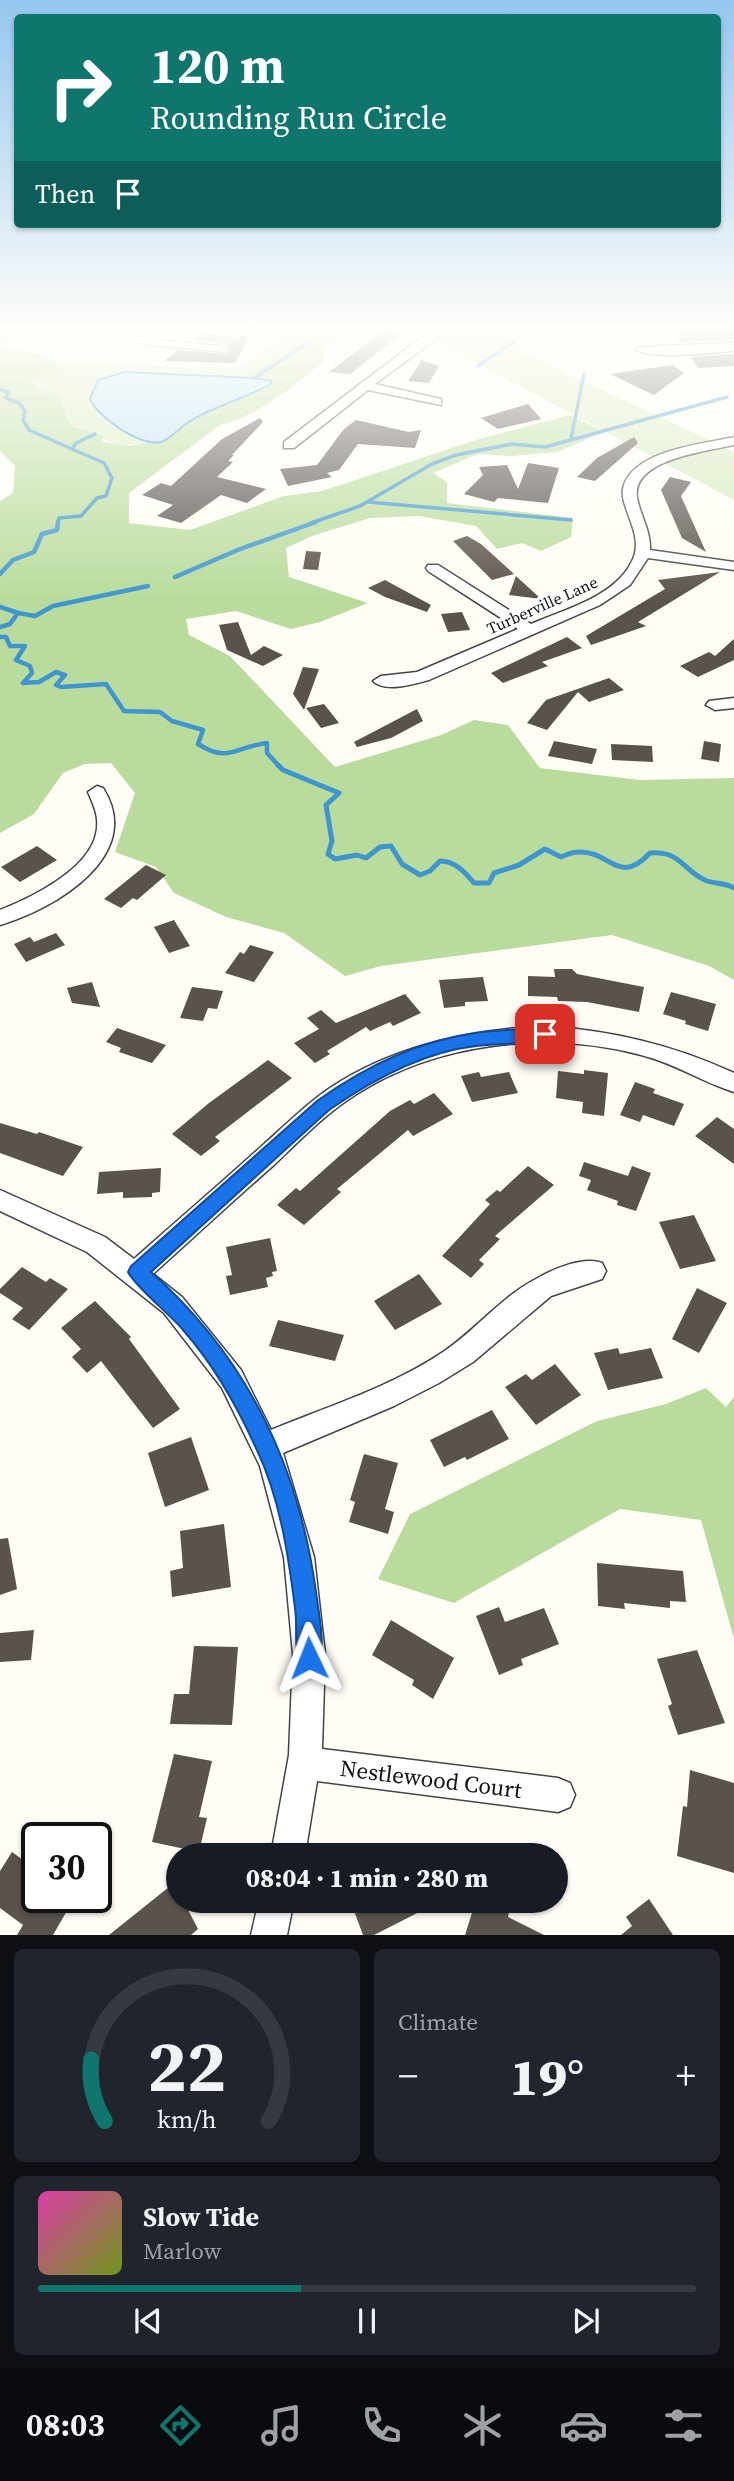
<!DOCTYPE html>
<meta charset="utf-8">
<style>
:root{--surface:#171b24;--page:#20242c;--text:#f1f3f6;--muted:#9ea1a6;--line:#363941;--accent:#0f766e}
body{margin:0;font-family:"Source Serif 4",serif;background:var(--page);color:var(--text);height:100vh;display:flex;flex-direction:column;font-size:26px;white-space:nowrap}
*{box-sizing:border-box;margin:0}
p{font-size:23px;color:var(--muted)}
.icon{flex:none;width:38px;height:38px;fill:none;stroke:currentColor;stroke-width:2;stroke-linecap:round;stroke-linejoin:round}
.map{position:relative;height:1935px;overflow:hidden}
.side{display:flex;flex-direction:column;gap:14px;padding:14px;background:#0d0f14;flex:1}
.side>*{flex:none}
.banner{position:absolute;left:14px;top:14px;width:707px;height:214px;border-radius:7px;box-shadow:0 2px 5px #0004;background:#0f766e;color:#fff;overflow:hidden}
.speed{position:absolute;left:21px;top:1822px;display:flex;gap:14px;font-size:35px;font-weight:700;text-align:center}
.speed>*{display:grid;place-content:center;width:91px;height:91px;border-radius:50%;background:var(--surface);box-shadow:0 2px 5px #0004;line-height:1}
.speed .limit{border:4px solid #111;border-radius:10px;background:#fff;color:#111}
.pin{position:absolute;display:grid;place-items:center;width:60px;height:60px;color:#fff;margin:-30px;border-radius:14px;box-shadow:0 4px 10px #0006}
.me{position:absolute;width:77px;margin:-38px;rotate:358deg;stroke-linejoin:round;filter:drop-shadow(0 0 5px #0008)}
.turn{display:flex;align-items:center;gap:24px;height:147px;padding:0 21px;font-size:32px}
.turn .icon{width:91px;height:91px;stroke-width:2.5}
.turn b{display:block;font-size:49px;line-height:60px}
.then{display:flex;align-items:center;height:66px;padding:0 21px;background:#0003;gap:14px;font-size:26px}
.big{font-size:52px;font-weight:800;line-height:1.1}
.side .card{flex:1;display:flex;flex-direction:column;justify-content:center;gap:10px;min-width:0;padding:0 24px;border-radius:10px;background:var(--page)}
.side .dial{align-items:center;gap:0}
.dial svg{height:182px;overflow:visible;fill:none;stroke:var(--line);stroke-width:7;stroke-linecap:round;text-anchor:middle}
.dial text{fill:var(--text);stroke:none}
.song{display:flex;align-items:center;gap:21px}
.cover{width:84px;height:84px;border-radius:10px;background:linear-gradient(135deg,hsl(320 70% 55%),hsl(80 70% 35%))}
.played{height:7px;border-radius:4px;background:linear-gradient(90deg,var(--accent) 40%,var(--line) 40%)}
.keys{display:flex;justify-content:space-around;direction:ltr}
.heat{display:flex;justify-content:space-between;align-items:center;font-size:38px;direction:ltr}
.side .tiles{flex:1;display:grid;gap:14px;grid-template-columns:1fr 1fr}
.card:last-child{grid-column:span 2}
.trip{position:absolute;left:166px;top:1843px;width:402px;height:70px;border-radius:35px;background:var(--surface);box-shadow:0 2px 5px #0004;font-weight:800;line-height:70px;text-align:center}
.menu{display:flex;height:112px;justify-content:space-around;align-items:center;background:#090b0e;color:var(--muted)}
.menu .icon{width:49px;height:49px}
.menu .active{color:var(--accent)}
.menu b{font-size:32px;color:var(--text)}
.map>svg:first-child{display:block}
.green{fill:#d5ebbd}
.forest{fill:#b9dc9c}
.water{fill:#b9e0f7;stroke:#3f96cf;stroke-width:2}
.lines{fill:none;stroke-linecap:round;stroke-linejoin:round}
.stream-far2{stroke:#3f96cf;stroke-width:3.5}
.stream-far1{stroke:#3f96cf;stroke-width:4.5}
.stream{stroke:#3f96cf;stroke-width:5}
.building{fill:#5a524d}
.lane-casing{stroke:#444;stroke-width:8}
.street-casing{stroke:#444;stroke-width:3}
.lane{stroke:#fff;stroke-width:6}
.street{fill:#fff;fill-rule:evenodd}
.route{fill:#1a73e8;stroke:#114b97;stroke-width:2}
.labels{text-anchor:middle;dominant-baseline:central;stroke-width:7;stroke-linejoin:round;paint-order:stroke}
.far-street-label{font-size:16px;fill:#111;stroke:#fff}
.near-street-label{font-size:23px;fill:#111;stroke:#fff}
</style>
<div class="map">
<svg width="734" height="1935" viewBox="0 0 734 1935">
<rect width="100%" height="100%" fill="#fffdf5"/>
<g class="green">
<path d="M296,329h28l-85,50 -115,-7 -26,42 13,11 39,16c-43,12 -43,-7 -79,-15l-13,-29 -30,-16 35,-11 -6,-8 181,6z"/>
<path d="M412,329c32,0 92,-11 110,23l212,100v48z"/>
</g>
<g class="forest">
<path d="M0,329h12l-11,20c20,2 49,4 62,21l-34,12 29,15 13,29 30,9 2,7 27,4 39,-8 19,-16 38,-19 28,-25 -15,1 85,-50h43l-16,5 -28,16 2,10c-30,26 -66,55 -105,65l-91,68v30l61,7 94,-34 38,-5 157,-52 91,-24 34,17 -47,20 -47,4 -32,-2 -45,19 14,9v21l126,15 -2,19 -30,14 -19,-8 -25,6 -21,-23 -57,-10 -49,2 -58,18 -26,12 3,29 79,26 -48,19 -29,7 -55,-18 -50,8 3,16 41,21 105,111 106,-32 33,-15 34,5 32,43 100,12 94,-2v202l-25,-14 -97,-31 -231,31 -36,10 -61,-43 -58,-16 -52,-24 -18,-26 -41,-15 20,-59 -24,-30 -26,1 -22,9 -29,41 -34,19v-332l13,-8 2,-27 -15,-15z"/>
<path d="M706,1388l20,19 8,-10v242l-33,-119 -81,-11 -166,94 -76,-24 32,-65 187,-93 69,-17z"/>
</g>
<path class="water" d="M124,372l130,6 17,3v3c-25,14 -54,21 -79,36 -11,5 -20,19 -31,22 -22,4 -62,-24 -71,-43l8,-19z"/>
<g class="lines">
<g class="stream-far2">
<path d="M478,366l37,-25"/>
<path d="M254,378l75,-49"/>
<path d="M0,390l9,2 -3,6 13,5 6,8 -2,9 6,10 43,19"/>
<path d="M571,439l13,-65"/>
<path d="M368,502l203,18"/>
<path d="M58,523l1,-5 22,-2 16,-18 9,-2 6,-18 -8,-15 -32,-14 4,-6 19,-9"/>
<path d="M311,523l49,-17 72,-42 24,-9 56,-11 33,3 182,-50"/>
</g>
<g class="stream-far1">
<path d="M0,574l13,-14 21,-8 8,-18 15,-4 1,-8"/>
<path d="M175,577l65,-28 76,-27"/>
<path d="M0,607l18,6 -8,11 -10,3"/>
<path d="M18,613l17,3 18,-10 95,-20"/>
<path d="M0,637h6l4,9h15l-9,14 14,6 2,7 -9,10 16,-1 17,-10 9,3 -9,10 5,2 45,-3 18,27 36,1 12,9 31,9 -5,14c31,20 39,2 69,-1v10l13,14"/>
</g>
<path class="stream" d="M278,765l5,5 56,23 -13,12 6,36 -4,13 7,5 22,-4 9,3 14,-11 11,-1 11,18 18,11 10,-4 10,-10c15,0 25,11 34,22h15l5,-10 25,-8 26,-16 16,8c5,-2 11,-5 17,-5 32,-2 40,35 72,1 33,-2 32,18 57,28 9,3 18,2 27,7"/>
</g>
<g class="building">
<path d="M254,329l-19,34 -71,-2 14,-11 48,4 4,-4 -3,-6 -35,-4 12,-8 31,7z"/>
<path d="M385,329h10l5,6 -50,39 -21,-2z"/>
<path d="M672,329l62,2v9l-53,2z"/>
<path d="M734,354v12l-36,2 -7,-11z"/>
<path d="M422,360l17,6 -10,17 -21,-2z"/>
<path d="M673,365l11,8 -30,22 -44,-21z"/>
<path d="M528,404l13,15 -43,10 -17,-11z"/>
<path d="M260,418l3,4 -31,33h2l-6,6 5,1 -16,15 49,12 -19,14 -26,-8 -40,28 -24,-7 16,-11 -31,-10 19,-12 10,3 51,-47z"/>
<path d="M356,420l53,12 12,-2 -6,18 -57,-4 -19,26 -12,3 5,4 -44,9 -8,-17 37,-4 27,-36z"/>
<path d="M634,437l4,6 -43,38 -18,-4 20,-19z"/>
<path d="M528,463l31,5 -11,35 -50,-5 -4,4 -30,-8 19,-19 -4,-8 28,-2 11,24z"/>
<path d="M670,477l21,5 -10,14 25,56 -24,-14 -21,-48z"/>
<path d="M467,536l14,8 33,30 -22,6 -39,-39z"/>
<path d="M306,551l15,1 -3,18 -15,-1z"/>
<path d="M720,572l-82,50 8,4 -55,19 -5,-9 79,-47 -7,-9z"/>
<path d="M516,576l25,23 -32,-4z"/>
<path d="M385,580l46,25 -4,7 -42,-15 -17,-9z"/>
<path d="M462,612l8,18 -22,2 -7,-18z"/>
<path d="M238,622l13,33 13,-9 19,9 -20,11 -36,-16 -8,-25z"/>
<path d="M567,637l15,11 -40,14 6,4 -45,17 -12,-10z"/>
<path d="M734,639v21l-36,17 -18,-11 29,-14 6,4z"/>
<path d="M303,667l16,2 -15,41 -11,-16z"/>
<path d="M609,678l15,12 -35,12 -11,-10 -31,38 -20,-7 19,-23z"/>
<path d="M324,704l15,19 -18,5 -15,-20z"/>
<path d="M417,709l6,12 -32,17 -34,9 -3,-5z"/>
<path d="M554,741l43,8 -5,15 -44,-8z"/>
<path d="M704,741l17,3 -2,18 -18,-3z"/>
<path d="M611,744l41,2 1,16 -41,-2z"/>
<path d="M37,846l20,14 -37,22 -19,-15z"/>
<path d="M146,865l20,10 -29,25 -4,-2 -12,10 -17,-9z"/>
<path d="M174,920l16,26 -21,7 -15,-26z"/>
<path d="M56,933l9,12 -39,17 -12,-18 16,-7 4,5z"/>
<path d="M250,945l24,7 -20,30 -29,-9 15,-21 4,2z"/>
<path d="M554,969h18l5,5 67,13 -5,25 -52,-10 -29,-1 -1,-4 -29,-1v-20l27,1z"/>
<path d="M483,977l5,24 -23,1v4l-21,2 -5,-28z"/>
<path d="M92,982l8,25 -28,-4 -5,-15z"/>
<path d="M192,987l31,4 -6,18 -9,-1 -5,13 -23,-3z"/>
<path d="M671,992l45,12 -8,27 -23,-7 1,-3 -23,-7z"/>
<path d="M405,994l16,19 -28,13 -3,-4 -20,9 -4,-4 -39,24 3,3 -15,9 -21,-20 25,-14 -12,-11 14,-8 15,13z"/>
<path d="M117,1028l49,17 -14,18 -33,-11 2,-4 -15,-6z"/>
<path d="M268,1060l24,18 -77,59 5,4 -19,15 -29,-22 37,-31z"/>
<path d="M584,1070l24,3 -4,43 -22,-3 1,-11 -27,-4 2,-27 26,3z"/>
<path d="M479,1072l2,5 28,-5 9,21 -46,9 -11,-26z"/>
<path d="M635,1082l20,7 -2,4 31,11 -10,22 -31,-11 -3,7 -20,-7z"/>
<path d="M434,1093l19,21 -40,22 -5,-6 -71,59 4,3 -37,33 -27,-20 19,-17 4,3 90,-80 20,-11 4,4z"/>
<path d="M717,1117l17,12v35l-39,-28z"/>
<path d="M0,1123l37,11 2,-2 44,15 -20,29 -63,-23z"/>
<path d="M584,1162l44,14 4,-10 19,7 -15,38 -19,-6 1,-4 -31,-11 4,-10 -12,-4z"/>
<path d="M528,1166l26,19 -59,51 5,3 -21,21 5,4 -13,14 -29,-22 48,-52 -5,-4 12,-10 3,2z"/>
<path d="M161,1168l-1,24 -8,1v4l-29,1v-6l-26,2 2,-22z"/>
<path d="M694,1215l22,46 -36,8 -21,-47z"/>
<path d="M270,1238l7,33 -5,1 1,4 -7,2 2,9 -38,8 -4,-19 6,-1 -6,-28z"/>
<path d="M22,1267l24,15 4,-4 18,11 -39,41 -17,-11 11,-11 -23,-15v-4z"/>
<path d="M419,1274l23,30 -47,26 -21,-29z"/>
<path d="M697,1288l30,15 -28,50 -27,-14z"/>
<path d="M95,1301l36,36 -2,2 51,70 -27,19 -52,-67 -14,12 -15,-16 9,-8 -20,-21z"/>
<path d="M278,1320l66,15 -9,26 -66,-15z"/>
<path d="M618,1348l2,6 31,-6 12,30 -55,12 -14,-37z"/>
<path d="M555,1364l26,31 -45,30 -31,-38 21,-13 6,6z"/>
<path d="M492,1410l17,29 -42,21 -2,-3 -21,10 -14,-27z"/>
<path d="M191,1437l18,53 -44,17 -17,-54z"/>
<path d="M364,1454l34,9 -13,46 9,3 -6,22 -39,-12 6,-20 -5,-2z"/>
<path d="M224,1524l7,63 -59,10 -2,-26 13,-3 -3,-37z"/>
<path d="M8,1538l9,51 -17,6v-56z"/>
<path d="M597,1563l86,8 3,31 -16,-1v7l-46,-5 1,6 -27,-3z"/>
<path d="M499,1607l6,15 39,-14 15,36 -38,15 2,6 -24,10 -23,-59z"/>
<path d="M391,1620l63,38 -21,41 -21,-14 2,-5 -42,-25z"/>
<path d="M34,1630l-3,30 -31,2v-29z"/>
<path d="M194,1646l44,1 -6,78 -62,-1 4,-30h15z"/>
<path d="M697,1650l28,73 -47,12 -10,-29 4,-2 -15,-45z"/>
<path d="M174,1754l38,7 -13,56 8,1 -8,34 -47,-10z"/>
<path d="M690,1770l44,13v90l-57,-17 6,-50 4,1z"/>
<path d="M12,1852l25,18v27h38l-22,38h-36l6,-10 -23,-17v-37z"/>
<path d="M174,1883l4,9v8h5l15,29 -7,6h-82z"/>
<path d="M649,1899l24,36h-52l11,-9 -6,-9z"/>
<path d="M350,1900h93l-69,35h-11z"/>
<path d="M476,1900h11l22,12 -1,5 36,18h-79z"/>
</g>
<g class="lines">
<defs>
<path id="lane" d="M106,330l43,12 75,7"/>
<g id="street">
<path d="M99,329h12l1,1 -6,3z"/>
<path d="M436,329h14l-75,55 66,15v6l-73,-15 -74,58h-10v-6l138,-105z"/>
<path d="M734,343v8c-22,1 -82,10 -99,-2 6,-4 84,-5 99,-6z"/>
<path d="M734,437v8c-26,6 -102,14 -97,52 3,19 14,33 13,53l84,12v8l-86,-12 -18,27 -30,20 -171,75c-15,4 -44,13 -56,1l8,-5 36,-4 101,-43 -90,-58 -2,-3 2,-3h10l93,59c32,-14 83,-27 100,-61 9,-15 4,-31 -2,-46 -3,-10 -9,-21 -5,-32 12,-35 79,-41 110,-48z"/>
<path d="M734,698v10l-19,2 -9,-5 3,-4z"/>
<path d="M97,786l6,2c43,67 -48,121 -103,137v-15c31,-12 88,-40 96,-76 4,-16 -2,-28 -8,-42z"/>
<path d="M541,1026c69,4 130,18 193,47v19c-32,-10 -60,-29 -93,-37 -94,-25 -204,-13 -286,40 -30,19 -55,45 -80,69 -41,36 -81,73 -122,110l29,23 59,73 30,60c58,-24 120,-43 172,-78 33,-22 58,-55 93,-73 17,-10 47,-23 66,-16l4,8 -4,8 -51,17 -78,66 -34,21 -45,23 -111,47 31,104 11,97 -3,95 236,29 12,5 5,12 -5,12 -12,5 -241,-31 -12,74h-34l18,-100 4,-101 -9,-97 -24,-91 -38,-78 -58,-75 -77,-61 -87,-41v-21l105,47 29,22c43,-38 86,-75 129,-114 25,-22 49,-47 78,-64 62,-37 129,-50 200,-55z"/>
<path d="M259,1900h35l-7,35h-36z"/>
</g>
</defs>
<use href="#lane" class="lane-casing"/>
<use href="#street" class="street-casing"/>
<use href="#lane" class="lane"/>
<use href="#street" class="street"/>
</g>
<linearGradient id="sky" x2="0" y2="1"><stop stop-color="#95c6ee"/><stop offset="0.55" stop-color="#fffefa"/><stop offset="1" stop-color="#fffefa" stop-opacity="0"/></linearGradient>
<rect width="734" height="600" fill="url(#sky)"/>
<path class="route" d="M545,1028l6,1 2,5 -2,4c-23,7 -51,5 -75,8 -53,6 -104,34 -147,64l-178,162c96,85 148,195 165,320 3,23 10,53 2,74l-9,4 -8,-4c-8,-17 -3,-39 -6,-58 -7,-55 -15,-110 -39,-160 -19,-42 -42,-83 -73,-118 -13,-16 -47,-42 -55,-58l3,-6 186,-165c46,-33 101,-60 158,-68 23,-3 47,-4 70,-5z"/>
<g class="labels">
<g class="far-street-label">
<text transform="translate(542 605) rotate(-24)">Turberville Lane</text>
</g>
<g class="near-street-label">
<text transform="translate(431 1779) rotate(7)">Nestlewood Court</text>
</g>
</g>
</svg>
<div class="speed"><div class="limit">30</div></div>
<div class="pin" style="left:545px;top:1034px;background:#d93025"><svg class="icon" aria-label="arrive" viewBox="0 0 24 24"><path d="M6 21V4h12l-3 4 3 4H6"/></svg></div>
<svg class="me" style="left:309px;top:1658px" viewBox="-20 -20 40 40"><path d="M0-17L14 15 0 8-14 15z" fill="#1a73e8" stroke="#fff" stroke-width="4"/></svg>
<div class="trip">08:04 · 1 min · 280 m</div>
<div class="banner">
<div class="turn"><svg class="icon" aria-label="right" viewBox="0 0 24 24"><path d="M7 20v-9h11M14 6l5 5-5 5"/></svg><div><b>120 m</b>Rounding Run Circle</div></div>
<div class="then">Then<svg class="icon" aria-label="arrive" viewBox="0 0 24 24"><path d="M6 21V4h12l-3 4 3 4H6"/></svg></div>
</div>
</div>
<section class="side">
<div class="tiles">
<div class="card dial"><svg viewBox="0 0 100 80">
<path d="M14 69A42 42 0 1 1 86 69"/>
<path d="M14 69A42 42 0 0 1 8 42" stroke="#0f766e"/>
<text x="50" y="56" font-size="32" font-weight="700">22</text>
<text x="50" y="72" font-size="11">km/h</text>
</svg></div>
<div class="card"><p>Climate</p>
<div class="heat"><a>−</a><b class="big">19°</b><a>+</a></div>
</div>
<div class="card">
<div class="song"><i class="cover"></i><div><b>Slow Tide</b><p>Marlow</p></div></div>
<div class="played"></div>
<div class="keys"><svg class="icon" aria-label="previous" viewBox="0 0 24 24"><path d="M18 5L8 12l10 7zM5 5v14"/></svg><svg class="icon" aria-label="pause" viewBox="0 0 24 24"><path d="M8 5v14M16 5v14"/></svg><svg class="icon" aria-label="next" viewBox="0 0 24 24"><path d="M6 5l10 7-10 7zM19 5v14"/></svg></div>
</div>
</div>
</section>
<nav class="menu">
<b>08:03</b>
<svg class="icon active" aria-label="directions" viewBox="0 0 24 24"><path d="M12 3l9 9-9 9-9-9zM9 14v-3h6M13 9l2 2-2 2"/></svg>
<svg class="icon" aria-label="music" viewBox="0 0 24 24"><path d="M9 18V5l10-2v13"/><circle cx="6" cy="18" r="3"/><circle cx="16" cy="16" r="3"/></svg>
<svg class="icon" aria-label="phone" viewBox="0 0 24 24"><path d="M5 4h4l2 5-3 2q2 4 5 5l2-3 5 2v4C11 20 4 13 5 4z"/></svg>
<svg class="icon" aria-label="climate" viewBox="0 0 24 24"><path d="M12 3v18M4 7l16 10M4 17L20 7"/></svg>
<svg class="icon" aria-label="car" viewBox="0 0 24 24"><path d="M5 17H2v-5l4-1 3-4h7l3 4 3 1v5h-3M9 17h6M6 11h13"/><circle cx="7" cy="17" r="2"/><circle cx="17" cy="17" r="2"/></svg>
<svg class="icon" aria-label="filters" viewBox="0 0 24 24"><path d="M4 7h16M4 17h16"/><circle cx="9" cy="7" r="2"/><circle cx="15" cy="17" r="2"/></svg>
</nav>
